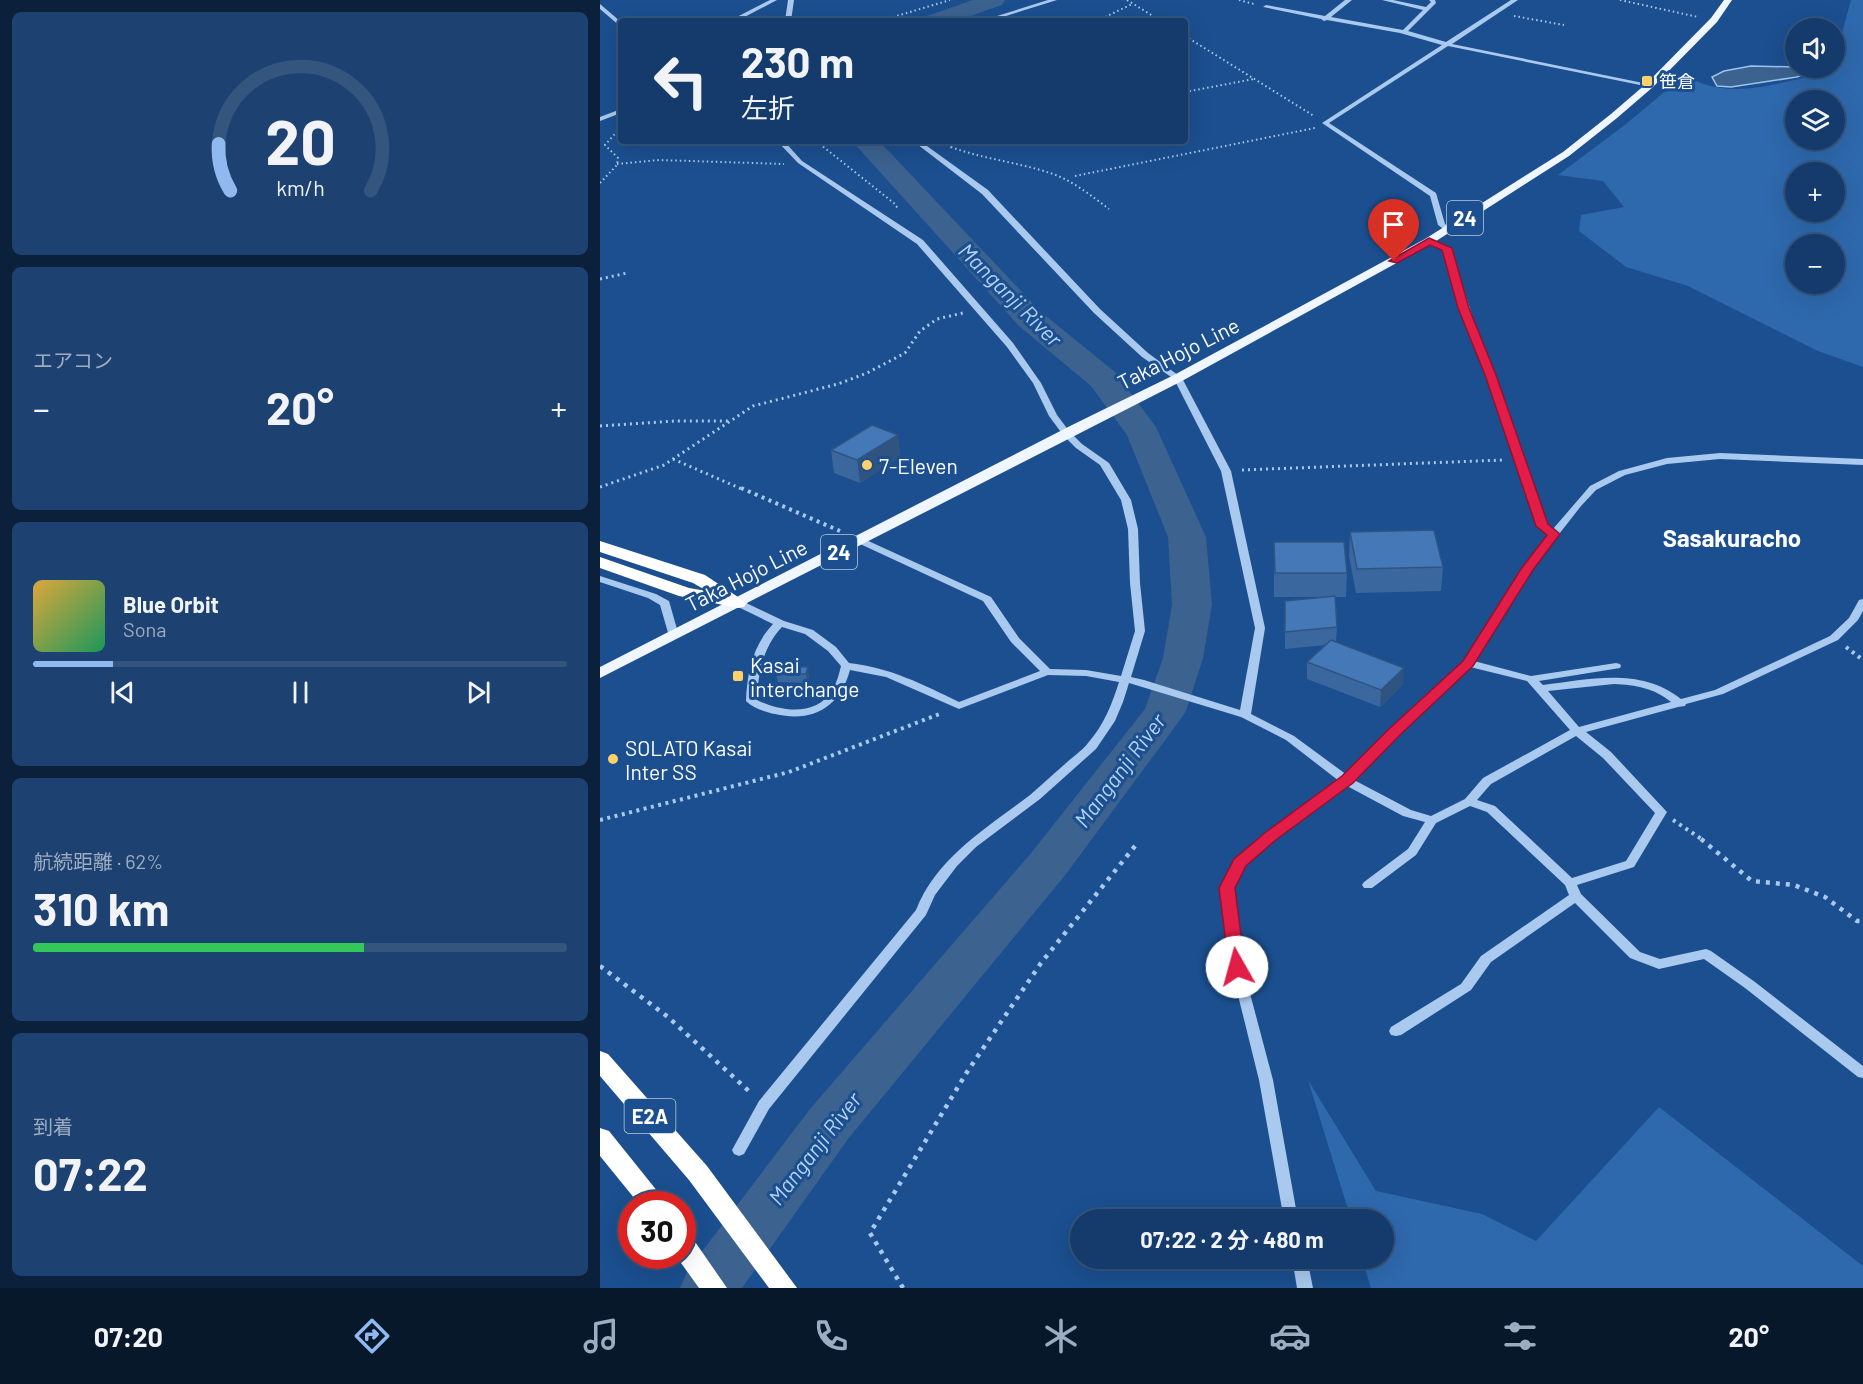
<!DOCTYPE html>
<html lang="ja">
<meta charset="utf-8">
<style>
:root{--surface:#143b6b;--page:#1d4271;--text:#f1f3f6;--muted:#9dadc1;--line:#33557e;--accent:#90b9f0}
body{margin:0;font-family:Barlow,"Noto Sans JP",sans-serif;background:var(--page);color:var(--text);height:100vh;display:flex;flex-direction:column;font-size:22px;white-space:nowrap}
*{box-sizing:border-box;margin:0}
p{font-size:20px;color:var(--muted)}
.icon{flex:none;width:33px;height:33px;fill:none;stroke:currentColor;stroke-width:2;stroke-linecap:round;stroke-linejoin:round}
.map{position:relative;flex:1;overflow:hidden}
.details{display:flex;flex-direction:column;gap:12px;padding:12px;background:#0b203b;width:600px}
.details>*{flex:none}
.banner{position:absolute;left:18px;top:18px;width:570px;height:126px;border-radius:6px;box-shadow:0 6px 24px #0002,0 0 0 2px var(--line);background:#143b6b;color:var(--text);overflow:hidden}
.tools{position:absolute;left:1185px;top:18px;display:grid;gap:12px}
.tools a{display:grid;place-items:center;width:60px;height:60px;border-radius:50%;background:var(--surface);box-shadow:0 6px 24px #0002,0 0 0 2px var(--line);font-size:30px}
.speed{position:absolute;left:18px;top:1191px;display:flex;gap:12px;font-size:30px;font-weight:700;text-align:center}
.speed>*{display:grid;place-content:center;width:78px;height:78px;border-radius:50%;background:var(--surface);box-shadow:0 6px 24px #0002,0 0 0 2px var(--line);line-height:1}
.speed .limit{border:9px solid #d22;background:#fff;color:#111}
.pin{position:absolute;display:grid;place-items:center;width:51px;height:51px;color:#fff;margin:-62px -26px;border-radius:50% 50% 50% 0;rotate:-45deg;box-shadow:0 0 6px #0007}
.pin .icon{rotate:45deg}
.me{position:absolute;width:66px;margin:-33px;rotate:353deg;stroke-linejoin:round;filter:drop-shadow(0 0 4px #0008)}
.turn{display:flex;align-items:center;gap:21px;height:126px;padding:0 24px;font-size:27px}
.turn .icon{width:78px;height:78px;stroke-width:2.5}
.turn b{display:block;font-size:42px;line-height:51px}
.big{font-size:45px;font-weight:700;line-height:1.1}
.details .widget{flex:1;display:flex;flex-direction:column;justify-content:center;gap:9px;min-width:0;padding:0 21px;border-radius:9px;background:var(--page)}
.details .dial{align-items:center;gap:0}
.dial svg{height:156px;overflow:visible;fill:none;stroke:var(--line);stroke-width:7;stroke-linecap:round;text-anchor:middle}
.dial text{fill:var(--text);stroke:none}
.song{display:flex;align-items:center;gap:18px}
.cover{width:72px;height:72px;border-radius:9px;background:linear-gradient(135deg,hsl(40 70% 55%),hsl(150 70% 35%))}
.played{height:6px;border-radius:3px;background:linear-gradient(90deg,var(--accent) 15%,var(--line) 15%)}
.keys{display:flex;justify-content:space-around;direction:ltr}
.heat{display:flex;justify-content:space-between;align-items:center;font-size:33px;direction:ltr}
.charge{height:9px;border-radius:4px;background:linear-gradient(90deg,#34c759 62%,var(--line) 0)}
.trip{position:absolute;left:470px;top:1209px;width:324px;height:60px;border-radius:30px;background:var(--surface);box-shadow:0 6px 24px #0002,0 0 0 2px var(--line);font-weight:700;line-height:60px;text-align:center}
.tab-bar{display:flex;height:96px;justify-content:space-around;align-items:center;background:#08182b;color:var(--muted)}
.tab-bar .icon{width:42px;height:42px}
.tab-bar .on{color:var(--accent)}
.tab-bar b{font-size:27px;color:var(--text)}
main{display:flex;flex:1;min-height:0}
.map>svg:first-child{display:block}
.green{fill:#2e69ad;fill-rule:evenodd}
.water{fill:#3c6290;stroke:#9cc4f0;stroke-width:1.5}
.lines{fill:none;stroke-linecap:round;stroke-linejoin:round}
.river{fill:#3c6290;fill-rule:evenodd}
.path-far3{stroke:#a9c9ee;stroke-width:2;stroke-dasharray:1.5 3;stroke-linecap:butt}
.path-far2{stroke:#a9c9ee;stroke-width:3;stroke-dasharray:2 4;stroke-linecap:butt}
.path-far1{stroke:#a9c9ee;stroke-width:4;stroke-dasharray:3 4.5;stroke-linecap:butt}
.path{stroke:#a9c9ee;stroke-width:4.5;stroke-dasharray:4 6;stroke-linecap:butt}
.minor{fill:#a9c9ee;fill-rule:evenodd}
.major{fill:#f0f6ff;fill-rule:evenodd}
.highway{fill:#fff;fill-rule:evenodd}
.wall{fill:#3a679d}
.shaded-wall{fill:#305480}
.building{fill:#4478b7;stroke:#305480;stroke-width:1.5}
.route{fill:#e11d48;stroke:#92132f;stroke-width:1.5}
.poi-dot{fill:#ffd166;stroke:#1b4f8f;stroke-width:2}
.labels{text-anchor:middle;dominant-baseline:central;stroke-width:6;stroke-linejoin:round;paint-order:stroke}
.far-poi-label{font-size:18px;fill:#fff;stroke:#1b4f8f;text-anchor:start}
.shield{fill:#1b4f8f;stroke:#bbcadd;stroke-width:1.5}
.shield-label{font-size:20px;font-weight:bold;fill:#fff}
.street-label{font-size:21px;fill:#fff;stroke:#1b4f8f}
.poi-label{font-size:21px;fill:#fff;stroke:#1b4f8f;text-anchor:start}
.water-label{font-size:22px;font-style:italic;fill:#b5d3f5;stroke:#1b4f8f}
.quarter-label{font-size:24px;font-weight:bold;fill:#fff;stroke:#1b4f8f}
</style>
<main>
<section class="details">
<div class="widget dial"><svg viewBox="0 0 100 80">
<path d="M14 69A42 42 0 1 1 86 69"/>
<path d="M14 69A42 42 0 0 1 8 45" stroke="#90b9f0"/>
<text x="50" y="56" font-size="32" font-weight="700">20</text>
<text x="50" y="72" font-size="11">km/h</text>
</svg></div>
<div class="widget"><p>エアコン</p>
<div class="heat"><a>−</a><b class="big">20°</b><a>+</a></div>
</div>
<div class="widget">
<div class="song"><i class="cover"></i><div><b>Blue Orbit</b><p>Sona</p></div></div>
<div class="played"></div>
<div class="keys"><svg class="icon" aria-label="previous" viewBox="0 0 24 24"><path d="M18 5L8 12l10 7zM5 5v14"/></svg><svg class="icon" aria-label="pause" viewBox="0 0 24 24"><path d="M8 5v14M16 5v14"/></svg><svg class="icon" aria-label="next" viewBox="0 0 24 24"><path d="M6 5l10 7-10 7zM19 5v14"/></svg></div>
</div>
<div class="widget"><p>航続距離 · 62%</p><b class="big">310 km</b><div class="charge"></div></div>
<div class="widget"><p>到着</p><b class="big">07:22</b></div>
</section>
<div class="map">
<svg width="1263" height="1288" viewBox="0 0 1263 1288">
<rect width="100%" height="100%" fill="#1b4f8f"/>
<g class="green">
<path d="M1251,0h12v367l-45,-16 -130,-65 -62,-19 -47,-36 2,-16 43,-8 -21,-26 -45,-6 68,-51 37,-31 29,-14c38,19 78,7 118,-3l2,-8h22l1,-20 4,-4zM1196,100h38v40h-38zM1196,172h38v40h-38zM1196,244h38v40h-38z"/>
<path d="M708,1080l68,111 106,23 54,27 123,-134 204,159v22h-492l-9,-29 21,-1v-38l-32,-1z"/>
</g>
<path class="water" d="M1151,66l44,1 14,3 -2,3 -10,4 -66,10 -14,-1 -5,-9 12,-6z"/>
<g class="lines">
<g class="river">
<path d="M373,0h32l-3,5 -46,16h-32l3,-5z"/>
<path d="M252,141h27l162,171 74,60 41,55 50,110 6,68 -9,53 -17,53 -6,9 -114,154 -218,265 -106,149h-62l8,-18 122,-161 222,-257 113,-143 18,-51 9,-53 -4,-68 -41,-102 -36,-49 -72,-60z"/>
</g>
<g class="path-far3">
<path d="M527,0l34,21"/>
<path d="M639,0l15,4"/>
<path d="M1020,0l78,17"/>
<path d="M914,16l50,9"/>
<path d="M280,21l70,-21"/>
<path d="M497,21l35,-17"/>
<path d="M585,36l129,80"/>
<path d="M585,92l69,-13"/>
<path d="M216,141l79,63 3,5"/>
<path d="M367,141l-11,1 -5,5c32,12 66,15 99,26 20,6 42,23 59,36"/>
<path d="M17,164l42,-4 125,4"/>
<path d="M475,176l240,-48"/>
<path d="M0,183l17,-18 1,-7 -13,-13 16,-18"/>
</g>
<g class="path-far2">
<path d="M0,279l27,-6"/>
<path d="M0,426l75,-5h53"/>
<path d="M73,459l71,31"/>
<path d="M642,470l262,-10"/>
<path d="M0,487l64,-22 89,-59 85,-22 29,-11 38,-20 15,-22 17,-12 26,-6"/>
</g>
<g class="path-far1">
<path d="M141,488l99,43"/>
<path d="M1246,647l17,13"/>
<path d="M0,820l189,-48 153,-59"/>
<path d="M1073,820l30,20"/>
</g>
<g class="path">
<path d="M1101,839l51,42 42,4 31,12 32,24h6"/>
<path d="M0,966l68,51 84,77"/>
<path d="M303,1288l-33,-55 97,-161 74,-109 94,-117"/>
</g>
<g class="minor">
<path d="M170,0h7l-40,21h-8z"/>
<path d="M188,0h6l-3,21h-6z"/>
<path d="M448,0h9l-67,21h-9z"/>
<path d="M745,0h7l-21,17 72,13 20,-20 -41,-10h11l33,7 5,-5 -2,-2h6l1,3 -28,28 38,11 65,-42h7l-66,44 201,41 -3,2 -202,-41 -119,77 107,70 9,31 7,4 -7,2 -7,-5 -8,-29 -108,-73 120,-78 -42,-12 -73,-13 -3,1 -3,-2 -58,-12 3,-2 59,11z"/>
<path d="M0,4l21,18v5l-21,-18z"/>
<path d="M21,109v4l-21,8v-4z"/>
<path d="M177,141h7l18,20 121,79 90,103 28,40 16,32 12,16 13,13 27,19 22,37 7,29 2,54 5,48 -14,46 13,3 96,30 15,-82 -34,-157 -47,-92 -32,-22 -48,-44 -112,-119 -69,-53h7l68,49 112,119 48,44 34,25 49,93 34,157 -14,86 43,22 53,39 43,-45 74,-69 58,-92 27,-34 -11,-9 -73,-208 -21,-69 -18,-6v-4h6l19,9 22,70 74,207 6,4 37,-43 29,-15 48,-13 53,-5 143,6v6l-143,-6 -53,5 -42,11 -29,15 -15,16 -50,64 -57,91 57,15 85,-13 4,1 1,2 -1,2 -81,13 4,4c47,-6 98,-18 138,14l34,-9 115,-54 19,-18 10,-18 4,-1v12l-5,9 -20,20 -115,54 -37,10 -1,2 -7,1 -92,25 25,20 56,60 -33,55 -57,18 4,9 59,58 20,7 46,-10 5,2 44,31 108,84v12l-5,-1 -113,-89 -41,-29 -45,10 -29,-11 -55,-55 -84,59 -20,28 -70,45 -5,1 -5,-1 -2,-4 2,-4 70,-43 20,-28 88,-61 -4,-10 -78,-73 -17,-6 -34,17 -20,32 -44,33h-8l-2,-3 2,-3 44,-33 17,-27 -22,-6 -56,-30 -71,52 -31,26 -12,24 10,79 30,113 25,140h-14l-25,-140 -28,-113 -10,-79 15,-29 32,-27 71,-51 -53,-41 -45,-23 -112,-34 -6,19 -8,19 -19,28 -56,50 -64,48 -19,19 -22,29 -9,20 -157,194 -25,45 -5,2 -5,-2 -2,-4 27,-49 157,-191c21,-53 71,-82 114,-115 12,-10 23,-21 35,-31 7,-7 17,-13 23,-21 16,-18 24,-39 31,-61l-33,-6 -38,-1 -89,34 -73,-32 -36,-7c-10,37 -37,53 -75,44 -10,-2 -22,-6 -29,-13 1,-28 7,-56 27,-77l-39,-19 -1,-2 1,-2h8l42,20 29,9 23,17 13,16c40,4 75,22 110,39l81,-31 -29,-29 -28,-41 -125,-58 -2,-2 2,-2h6l127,58 28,41 31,31 36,1 35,6 14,-45 -5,-48 -2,-54 -7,-29 -21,-35 -24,-17 -13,-13 -14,-19 -16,-33 -26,-36 -90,-103 -119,-81zM182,627l23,7 23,17 13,15c-2,8 -4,16 -8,23 -16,28 -52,23 -76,11 1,-27 6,-53 25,-73zM870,667l57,14 43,49 -87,48 -18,21 -34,17 -20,-6 -57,-30 44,-46zM1014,684c22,1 40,4 57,18l-92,25 -31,-36zM976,736l27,22 52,55 -29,48 -54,17 -77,-72 -18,-6 14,-16z"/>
<path d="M0,576l56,18 13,7 10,35 -1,2h-8l-1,-2 -9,-31 -12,-7 -48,-16z"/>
<path d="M692,1258h15l6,30h-16z"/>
</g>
<path class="major" d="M1124,0h8l-15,22 -64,65 -36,31 -48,38 -136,87 -251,138 -582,297v-11l472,-242 102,-50 251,-136 138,-87 48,-38 36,-31 64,-65z"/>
<g class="highway">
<path d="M0,541l105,34 42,28 -3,4 -6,1 -59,-12 -79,-28v-11l89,31 18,3 -14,-8 -93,-31z"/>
<path d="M0,1051l8,3 99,112 90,122h-28l-80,-108 -89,-104z"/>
<path d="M0,1128l9,3 53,66 3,7h-26l-39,-48z"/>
<path d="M82,1233l9,3 36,52h-28l-23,-32h6z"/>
</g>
</g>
<g class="wall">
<path d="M298,435l2,22 -40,26 -26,-10 -3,-23z"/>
<path d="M750,532l93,35 -2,24 -85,2 -7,-37z"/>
<path d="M674,542l73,31 -1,24h-11l2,30 -1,15 67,42 -23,23 -73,-28v-17l19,-17 -41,4v-48l38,-4h-49z"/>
<path d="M179,666l30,9 -2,8 -29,-1 -2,-8z"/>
</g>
<g class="shaded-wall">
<path d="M298,435l2,22 -40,26 -3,-23z"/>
<path d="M208,667l1,8 -2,8 -1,-9z"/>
<path d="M804,668l-1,16 -23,23 1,-17z"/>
</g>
<g class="building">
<path d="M272,425l26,10 -41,25 -26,-10z"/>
<path d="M834,530l9,37 -86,2 -7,-37z"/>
<path d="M674,542h70l3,31h-72z"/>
<path d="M735,596l2,31 -52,5v-31z"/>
<path d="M731,640l73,28 -23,22 -74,-28z"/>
<path d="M179,666l29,1 -2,7h-30z"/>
</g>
<path class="route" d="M829,238l23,10 17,60 27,67 52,149 12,10 -27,36 -60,96 -73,69 -47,48 -76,56 -31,27 -11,22 10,79 -2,4h-12l-2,-4 -10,-79 15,-29 32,-27 76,-56 47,-47 74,-68 58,-92 26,-34 -11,-9 -51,-151 -27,-67 -16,-58 -12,-5 -33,18 -8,-2z"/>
<g class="poi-dot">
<rect x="1041" y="75" width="12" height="12" rx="3"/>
<circle cx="267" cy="465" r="6"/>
<rect x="132" y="670" width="12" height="12" rx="3"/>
<circle cx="13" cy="759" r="6"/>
</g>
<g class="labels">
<g class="far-poi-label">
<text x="1059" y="81">笹倉</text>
</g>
<g class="shield">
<rect x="847" y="201" width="36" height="34" rx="4.5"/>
<rect x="221" y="535" width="36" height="34" rx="4.5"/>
<rect x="24.5" y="1099" width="51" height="34" rx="4.5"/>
</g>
<g class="shield-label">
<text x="865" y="218">24</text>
<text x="239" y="552">24</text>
<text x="50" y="1116">E2A</text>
</g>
<g class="street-label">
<text transform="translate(578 353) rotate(-27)">Taka Hojo Line</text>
<text transform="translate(146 575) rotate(-27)">Taka Hojo Line</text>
</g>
<g class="poi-label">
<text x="279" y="465">7-Eleven</text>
<text x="150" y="664">Kasai<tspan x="150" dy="24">interchange</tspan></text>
<text x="25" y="747">SOLATO Kasai<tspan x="25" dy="24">Inter SS</tspan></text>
</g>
<g class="water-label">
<text transform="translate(411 294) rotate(45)">Manganji River</text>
<text transform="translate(519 770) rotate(-53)">Manganji River</text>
<text transform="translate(214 1148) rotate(-52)">Manganji River</text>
</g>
<g class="quarter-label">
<text x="1132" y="537">Sasakuracho</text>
</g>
</g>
</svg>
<div class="tools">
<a><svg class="icon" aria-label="sound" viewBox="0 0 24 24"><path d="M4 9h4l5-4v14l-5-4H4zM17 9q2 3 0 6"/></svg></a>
<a><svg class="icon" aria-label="layers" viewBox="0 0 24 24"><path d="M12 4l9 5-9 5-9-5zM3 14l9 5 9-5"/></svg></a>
<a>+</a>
<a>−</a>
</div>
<div class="speed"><div class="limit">30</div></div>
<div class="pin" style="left:794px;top:261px;background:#d93025"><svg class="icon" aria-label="arrive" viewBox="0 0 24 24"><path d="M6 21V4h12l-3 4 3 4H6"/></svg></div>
<svg class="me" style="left:637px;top:967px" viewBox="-20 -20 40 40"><circle r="19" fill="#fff"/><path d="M0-13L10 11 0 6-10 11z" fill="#e11d48"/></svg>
<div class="trip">07:22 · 2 分 · 480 m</div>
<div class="banner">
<div class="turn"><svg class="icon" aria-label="left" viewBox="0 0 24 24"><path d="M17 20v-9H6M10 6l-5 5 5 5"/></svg><div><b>230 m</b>左折</div></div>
</div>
</div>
</main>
<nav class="tab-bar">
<b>07:20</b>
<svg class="icon on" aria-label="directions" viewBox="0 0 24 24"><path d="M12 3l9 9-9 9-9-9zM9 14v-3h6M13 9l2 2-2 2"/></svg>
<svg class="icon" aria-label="music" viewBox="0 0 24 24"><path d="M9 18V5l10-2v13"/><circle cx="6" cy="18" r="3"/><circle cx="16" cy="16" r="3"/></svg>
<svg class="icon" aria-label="phone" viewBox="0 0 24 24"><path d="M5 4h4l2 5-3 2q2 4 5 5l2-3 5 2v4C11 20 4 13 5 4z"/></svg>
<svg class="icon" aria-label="climate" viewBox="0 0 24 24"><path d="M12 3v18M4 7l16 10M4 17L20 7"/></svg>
<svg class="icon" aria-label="car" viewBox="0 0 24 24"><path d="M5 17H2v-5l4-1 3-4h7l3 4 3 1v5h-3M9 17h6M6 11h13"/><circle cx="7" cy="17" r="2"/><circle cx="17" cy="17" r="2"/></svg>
<svg class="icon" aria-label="filters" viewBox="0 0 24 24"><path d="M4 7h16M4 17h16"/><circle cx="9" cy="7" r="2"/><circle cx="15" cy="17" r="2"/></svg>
<b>20°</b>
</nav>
